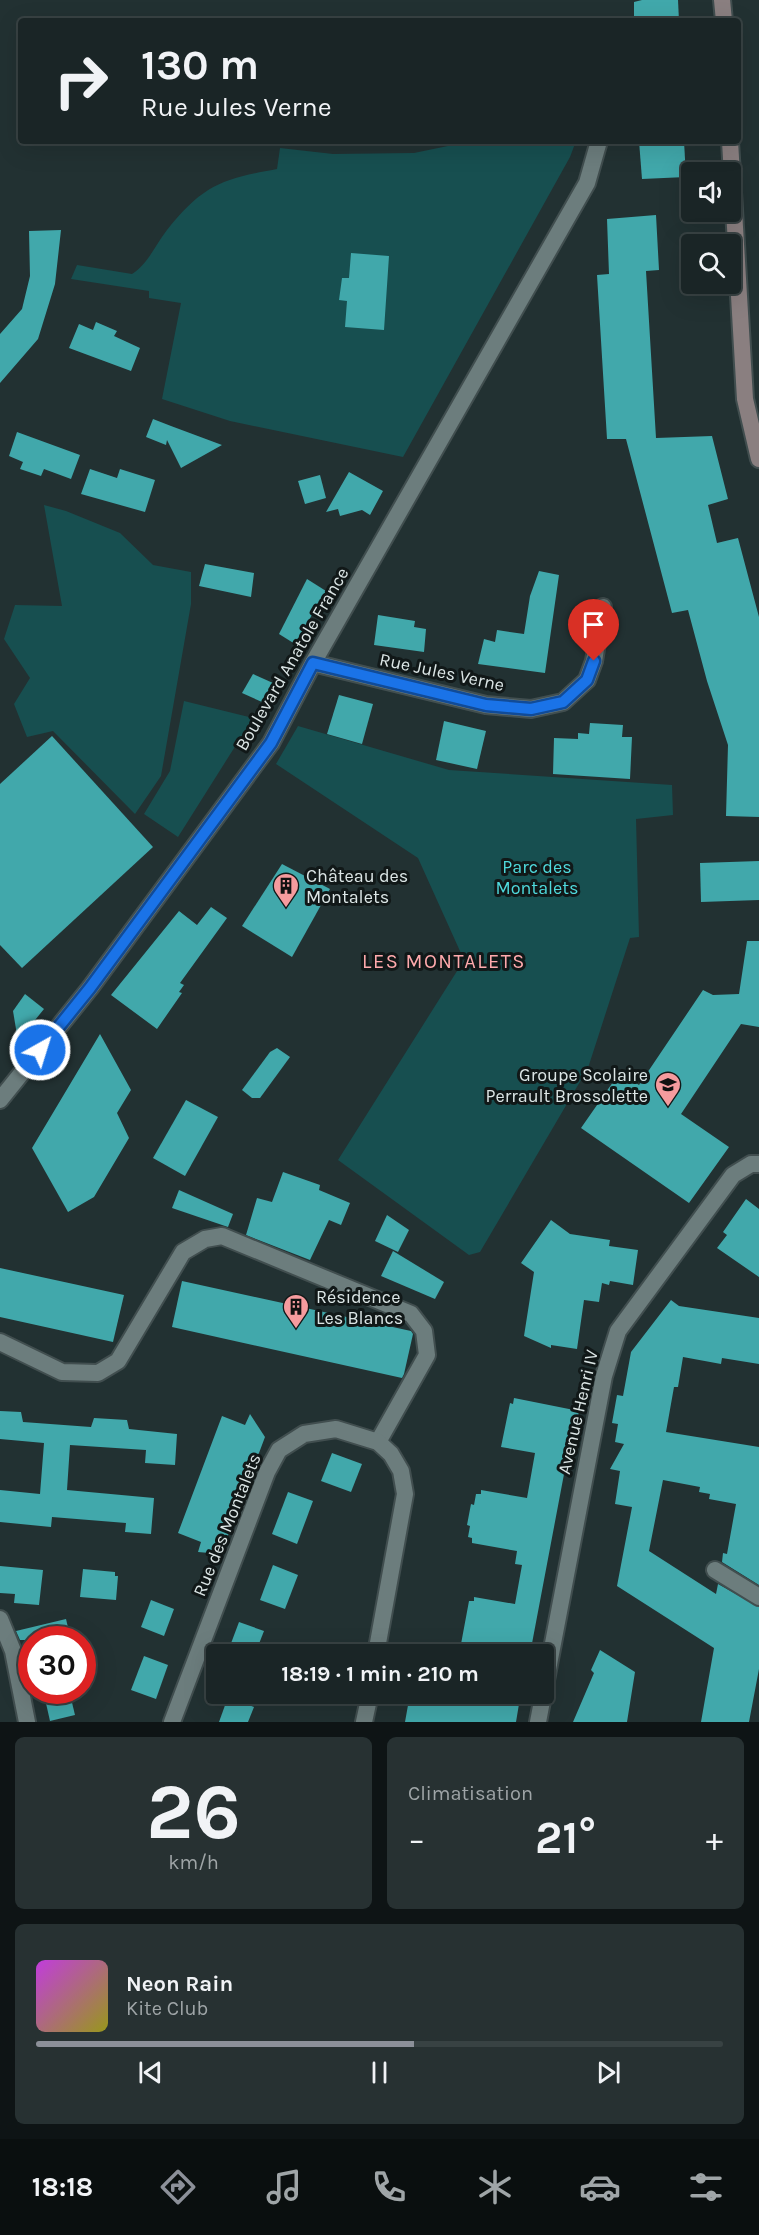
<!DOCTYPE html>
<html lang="fr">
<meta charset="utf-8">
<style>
:root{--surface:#1a2526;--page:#273132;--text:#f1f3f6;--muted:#9fa5a7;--line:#384243;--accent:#8c9099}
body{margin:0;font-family:Karla,sans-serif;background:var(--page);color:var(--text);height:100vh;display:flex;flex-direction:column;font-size:22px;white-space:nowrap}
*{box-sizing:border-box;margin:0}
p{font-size:20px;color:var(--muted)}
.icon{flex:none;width:33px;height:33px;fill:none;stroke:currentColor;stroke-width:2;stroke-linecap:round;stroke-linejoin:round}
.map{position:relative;height:1722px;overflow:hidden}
.details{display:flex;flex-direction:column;gap:15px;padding:15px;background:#0e1415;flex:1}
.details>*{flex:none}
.top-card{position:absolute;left:18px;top:18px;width:723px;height:126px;border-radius:6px;box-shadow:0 6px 24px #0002,0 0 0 2px var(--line);background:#1a2526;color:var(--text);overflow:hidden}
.fabs{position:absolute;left:681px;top:162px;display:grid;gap:12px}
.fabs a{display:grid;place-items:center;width:60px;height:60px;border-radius:6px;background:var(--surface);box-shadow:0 6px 24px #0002,0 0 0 2px var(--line);font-size:30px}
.speed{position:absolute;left:18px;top:1626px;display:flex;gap:12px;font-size:30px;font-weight:700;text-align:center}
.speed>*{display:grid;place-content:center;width:78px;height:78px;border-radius:50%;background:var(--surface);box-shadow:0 6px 24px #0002,0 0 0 2px var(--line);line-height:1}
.speed .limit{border:9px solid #d22;background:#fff;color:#111}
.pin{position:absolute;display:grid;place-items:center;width:51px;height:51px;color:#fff;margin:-62px -26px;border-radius:50% 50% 50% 0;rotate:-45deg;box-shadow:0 0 6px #0007}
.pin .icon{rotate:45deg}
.me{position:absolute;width:66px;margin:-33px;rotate:39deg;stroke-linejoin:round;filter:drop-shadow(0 0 4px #0008)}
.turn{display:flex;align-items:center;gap:21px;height:126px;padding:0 24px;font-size:27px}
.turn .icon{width:78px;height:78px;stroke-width:2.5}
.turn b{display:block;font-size:42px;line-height:51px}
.big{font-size:45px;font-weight:700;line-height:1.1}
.details .tile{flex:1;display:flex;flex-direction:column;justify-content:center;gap:9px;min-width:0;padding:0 21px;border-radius:9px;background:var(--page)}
.details .dial{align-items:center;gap:0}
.dial b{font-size:78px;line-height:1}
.song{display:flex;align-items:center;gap:18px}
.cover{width:72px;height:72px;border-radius:9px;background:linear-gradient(135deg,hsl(290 70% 55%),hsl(60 70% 35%))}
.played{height:6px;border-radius:3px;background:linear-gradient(90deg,var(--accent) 55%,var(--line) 55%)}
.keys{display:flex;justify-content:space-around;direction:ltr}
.heat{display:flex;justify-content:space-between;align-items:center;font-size:33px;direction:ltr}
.details .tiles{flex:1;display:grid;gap:15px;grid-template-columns:1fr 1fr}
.tile:last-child{grid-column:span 2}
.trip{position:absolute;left:206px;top:1644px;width:348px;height:60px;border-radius:6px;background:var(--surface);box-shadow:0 6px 24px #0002,0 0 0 2px var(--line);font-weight:700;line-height:60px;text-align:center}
.dock{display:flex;height:96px;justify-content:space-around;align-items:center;background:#0a0f0f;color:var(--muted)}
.dock .icon{width:42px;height:42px}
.dock .selected{color:var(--accent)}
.dock b{font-size:27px;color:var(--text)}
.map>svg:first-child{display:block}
.green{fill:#174f50}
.building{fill:#41a8ab}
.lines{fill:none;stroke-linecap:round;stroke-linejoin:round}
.pedestrian-casing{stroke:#414e4f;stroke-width:20}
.minor-casing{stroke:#414e4f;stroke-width:20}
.secondary-casing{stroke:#414e4f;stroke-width:20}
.pedestrian{stroke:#6c7d7d;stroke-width:16}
.minor{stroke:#6c7d7d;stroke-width:16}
.secondary{stroke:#8a7f80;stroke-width:16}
.route-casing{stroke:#114b97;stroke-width:15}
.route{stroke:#1a73e8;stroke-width:10}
.labels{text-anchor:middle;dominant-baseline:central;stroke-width:6;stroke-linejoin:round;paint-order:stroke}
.street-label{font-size:18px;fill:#dce6e6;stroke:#111818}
.park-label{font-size:18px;fill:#4fdadd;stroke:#111818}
.poi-label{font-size:18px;fill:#dce6e6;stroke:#111818;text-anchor:start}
.neighbourhood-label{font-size:20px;letter-spacing:1.5px;fill:#ffaaad;stroke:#111818}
</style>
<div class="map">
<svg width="759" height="1722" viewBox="0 0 759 1722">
<rect width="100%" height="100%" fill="#223132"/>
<g class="green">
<path d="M472,141h104l-6,16 -167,300 -173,-36 -68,-22 19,-96 -32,-5v-7l-78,-12 6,-14 55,9c17,-11 23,-29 35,-44 36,-45 55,-51 110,-61l3,-21 53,6 81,-1z"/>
<path d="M44,505l22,6 54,22 33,32 38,7v32l-30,172 -26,38 -82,-83 -26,6 -13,-33 16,-26 -26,-39 11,-34 47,1z"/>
<path d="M184,701l69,17 -75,119 -34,-23 26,-43z"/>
<path d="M298,726l151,44 223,15 1,30 -37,4 3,118 -9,1 -42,130 -108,184 -11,3 -131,-95 126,-200 -46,-102 -142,-94z"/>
</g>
<g class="building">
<path d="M642,0h36l1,21h-45v-19z"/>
<path d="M639,141h45l2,36 -44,2z"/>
<path d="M656,215l3,55 -13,1 10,167 56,-2 16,63 -20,6 9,38 21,-5 21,79v200l-33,-1 2,-71 -21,-64 -19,-71 -16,3 -46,-174h-19l-10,-164 12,-1 -2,-55z"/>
<path d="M61,230l-6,54 -17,55 -38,44v-49l22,-25 8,-33 -1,-45z"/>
<path d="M351,253l38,3 -5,74 -39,-3 2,-26 -8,-1 3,-22h7z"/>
<path d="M96,322l21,9 -3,5 26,12 -9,23 -62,-23 10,-24 14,6z"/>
<path d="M153,419l18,7 51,19 -41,23 -14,-28 -1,5 -20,-8z"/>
<path d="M17,432l63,23 -9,24 -27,-10 -3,7 -21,-7 3,-7 -14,-6z"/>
<path d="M90,469l27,9 3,-9 35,11 -10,32 -64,-18z"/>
<path d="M349,472l34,19 -13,24 -8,-5 -22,6 -2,-7 -12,3z"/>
<path d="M320,475l6,23 -21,6 -7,-23z"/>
<path d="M205,564l49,9 -3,24 -52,-11z"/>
<path d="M539,571l20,4 -14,98 -67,-9 6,-25 11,3 2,-12 27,4 6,-38z"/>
<path d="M307,579l19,12 -31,53 -16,-10z"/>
<path d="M378,615l37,6 -1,6 12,2 -2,23 -50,-7z"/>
<path d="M253,674l20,9 -11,19 -20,-9z"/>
<path d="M339,695l34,9 -11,40 -35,-10z"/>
<path d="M444,721l42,10 -9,38 -41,-9z"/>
<path d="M590,723l33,2 -1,12h10l-2,42 -77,-5 1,-36 24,1v-6l11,1z"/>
<path d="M52,736l101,111 -131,121 -22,-23v-161z"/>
<path d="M759,861v39l-58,2 -1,-39z"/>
<path d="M282,864l48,25 -38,68 -50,-31z"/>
<path d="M211,907l16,11 -47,65 4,2 -5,7 3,1 -25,36 -46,-34 68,-84 18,14z"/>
<path d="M747,941h12v86l-18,-3 -60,90 48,33 -40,56 -108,-75 39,-56 19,13 64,-95 10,5 26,-1z"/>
<path d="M25,994l19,15 -26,32 -5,-30z"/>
<path d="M100,1034l31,56 -14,23 12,25 -35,59 -26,15 -36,-64z"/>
<path d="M277,1048l13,9 -30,41h-8l-10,-8 28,-38z"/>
<path d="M186,1100l32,17 -33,59 -32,-18z"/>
<path d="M283,1172l37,13 -1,5 31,13 -9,22 -12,-5 -19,40 -64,-25 11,-37 15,4z"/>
<path d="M179,1190l54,24 -5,13 -56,-19z"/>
<path d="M746,1199l13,10v68l-42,-29 10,-13 -4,-3z"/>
<path d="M387,1215l22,15 -11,22 -23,-11z"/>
<path d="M551,1220l19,14 40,6 -1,6 29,4 -5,35 -23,-4 -1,4 -7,-2 -3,19 -15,-2 -7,49 -26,-4v3l-27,-12 10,-64 -13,-9z"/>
<path d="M393,1251l51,31 -9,17 -54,-23z"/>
<path d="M0,1268l124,27 -11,47 -113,-25z"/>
<path d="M182,1281l229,50 2,3 -9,40 -2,4 -230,-51z"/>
<path d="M671,1300l8,6 80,12v46l-37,-6 -1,6 -38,-7 -5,30h-4l-8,45 93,15v138l-37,-23 1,-9 4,1 9,-50 -27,-5 1,-5 -11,-2 1,-5 -37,-7 -14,71 67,43 2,-10 41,23v62l-10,53h-48l13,-74 -97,-62 15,-79 -17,-3 5,-33 -10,-2 14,-25 -9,-2 3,-18 -6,-1 5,-28 6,1 8,-44z"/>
<path d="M514,1398l65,13 -8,42h-3l-38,201h-46l-19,-4 1,-5 -5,-1 8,-43h5v-4l41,7 7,-39 -7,-1 2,-13 -45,-8v-5l-4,-1 2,-11 -3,-1 4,-21 3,1 2,-11h5v-4l46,8 8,-45 -34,-6 9,-44 3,1z"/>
<path d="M0,1411l21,1 2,10 68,5 3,-9 33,2 2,9 48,5 -2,31 -30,-2 1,-13 -76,-5 -3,45 87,8 -3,36 -26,-2 1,-9 -74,-6 -1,10 -51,-5v-32l40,4 4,-51 -44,-4z"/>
<path d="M250,1414l15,23 -44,117 -23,-2 3,-10 -23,-9 44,-117 23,9z"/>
<path d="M332,1453l30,11 -11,28 -30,-11z"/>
<path d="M288,1492l25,9 -16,43 -25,-10z"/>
<path d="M273,1565l25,10 -13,34 -25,-9z"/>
<path d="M0,1566l43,4 -4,35 -25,-2 1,-9 -15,-1z"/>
<path d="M83,1569l32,3v4h3l-2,24 -36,-3z"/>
<path d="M151,1600l23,9 -10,27 -23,-9z"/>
<path d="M66,1619l5,21h-51l-4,-9z"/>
<path d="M239,1622l25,9 -9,23h-28z"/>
<path d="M600,1650l35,22 -8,50h-54l21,-49 -3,-3z"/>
<path d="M144,1656l24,9 -12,34 -25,-9z"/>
<path d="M43,1690h26l6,25 -25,6z"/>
<path d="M410,1694h75v4l34,6 -3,18h-111z"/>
<path d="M228,1697l26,10 -6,15h-29z"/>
</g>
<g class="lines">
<defs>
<path id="pedestrian" d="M715,1570l44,27"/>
<g id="minor">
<path d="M313,663l173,42 45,4 32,-7 24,-22 7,-19 9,-54"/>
<path d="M0,1100l90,-112 181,-245 42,-80 274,-480 12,-42"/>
<path d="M0,1342l62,30 36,1 20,-12 65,-109 22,-13 17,-3 189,78 13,17 3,24 -49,87"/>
<path d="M0,1619l13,32 14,71"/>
<path d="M172,1722l95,-250 12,-22 25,-16 32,-5 42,13 13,12 10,17 4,23 -29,160"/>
<path d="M364,1722l6,-28"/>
<path d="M538,1722l66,-346 14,-45 115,-156 18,-11h8"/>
</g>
<g id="secondary">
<path d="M722,0l2,21"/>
<path d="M730,141l15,258 14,60"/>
</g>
</defs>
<use href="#pedestrian" class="pedestrian-casing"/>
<use href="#minor" class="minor-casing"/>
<use href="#secondary" class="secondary-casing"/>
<use href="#pedestrian" class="pedestrian"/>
<use href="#minor" class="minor"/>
<use href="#secondary" class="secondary"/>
</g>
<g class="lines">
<defs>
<path id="route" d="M40,1050l50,-62 181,-245 42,-80 173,42 45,4 32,-7 24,-22 7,-19"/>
</defs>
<use href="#route" class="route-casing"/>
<use href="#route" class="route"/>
</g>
<defs>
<symbol id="building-pin" viewBox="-11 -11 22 30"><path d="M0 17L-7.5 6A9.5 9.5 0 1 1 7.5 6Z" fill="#f59b9e" stroke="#111818"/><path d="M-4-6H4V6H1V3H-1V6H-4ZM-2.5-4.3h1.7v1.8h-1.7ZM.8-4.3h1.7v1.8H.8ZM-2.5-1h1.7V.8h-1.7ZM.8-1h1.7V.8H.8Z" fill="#111"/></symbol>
<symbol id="school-pin" viewBox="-11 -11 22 30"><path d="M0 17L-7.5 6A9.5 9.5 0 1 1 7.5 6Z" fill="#f59b9e" stroke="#111818"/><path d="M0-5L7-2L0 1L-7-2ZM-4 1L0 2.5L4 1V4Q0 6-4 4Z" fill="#111"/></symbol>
</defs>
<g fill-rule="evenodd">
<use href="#building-pin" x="271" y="871" width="30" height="40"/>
<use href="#school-pin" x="653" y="1070" width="30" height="40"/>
<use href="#building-pin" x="281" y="1292" width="30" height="40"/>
</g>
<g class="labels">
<g class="street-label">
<text transform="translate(292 659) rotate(-60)">Boulevard Anatole France</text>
<text transform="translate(442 672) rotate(12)">Rue Jules Verne</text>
<text transform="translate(578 1412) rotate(-77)">Avenue Henri IV</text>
<text transform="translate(227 1525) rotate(-68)">Rue des Montalets</text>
</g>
<g class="park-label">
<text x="537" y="867">Parc des<tspan x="537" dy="21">Montalets</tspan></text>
</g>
<g class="poi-label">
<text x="306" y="876">Château des<tspan x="306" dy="21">Montalets</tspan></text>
<text x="648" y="1075" text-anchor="end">Groupe Scolaire<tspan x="648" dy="21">Perrault Brossolette</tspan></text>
<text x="316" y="1297">Résidence<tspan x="316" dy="21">Les Blancs</tspan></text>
</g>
<g class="neighbourhood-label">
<text x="444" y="961">LES MONTALETS</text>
</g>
</g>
</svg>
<div class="fabs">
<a><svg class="icon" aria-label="sound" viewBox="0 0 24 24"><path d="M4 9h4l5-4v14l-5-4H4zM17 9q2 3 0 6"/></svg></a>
<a><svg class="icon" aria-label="search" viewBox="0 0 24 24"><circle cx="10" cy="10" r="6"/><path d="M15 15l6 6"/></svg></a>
</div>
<div class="speed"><div class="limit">30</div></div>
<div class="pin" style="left:594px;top:661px;background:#d93025"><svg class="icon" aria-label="arrive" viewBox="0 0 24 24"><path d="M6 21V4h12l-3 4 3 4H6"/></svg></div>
<svg class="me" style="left:40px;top:1050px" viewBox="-20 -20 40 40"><circle r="17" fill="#1a73e8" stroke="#fff" stroke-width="3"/><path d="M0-11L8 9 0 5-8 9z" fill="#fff"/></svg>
<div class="trip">18:19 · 1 min · 210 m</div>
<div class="top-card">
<div class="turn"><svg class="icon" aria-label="right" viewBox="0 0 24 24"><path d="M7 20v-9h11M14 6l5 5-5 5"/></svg><div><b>130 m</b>Rue Jules Verne</div></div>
</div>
</div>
<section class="details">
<div class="tiles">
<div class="tile dial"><b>26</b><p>km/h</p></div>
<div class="tile"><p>Climatisation</p>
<div class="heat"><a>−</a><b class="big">21°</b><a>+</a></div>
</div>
<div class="tile">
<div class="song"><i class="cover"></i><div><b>Neon Rain</b><p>Kite Club</p></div></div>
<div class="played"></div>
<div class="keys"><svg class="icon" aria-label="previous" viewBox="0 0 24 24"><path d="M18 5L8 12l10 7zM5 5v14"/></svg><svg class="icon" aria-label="pause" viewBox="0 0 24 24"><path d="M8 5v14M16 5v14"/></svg><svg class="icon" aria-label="next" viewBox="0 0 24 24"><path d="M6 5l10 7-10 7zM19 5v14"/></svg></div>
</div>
</div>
</section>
<nav class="dock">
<b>18:18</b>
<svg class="icon selected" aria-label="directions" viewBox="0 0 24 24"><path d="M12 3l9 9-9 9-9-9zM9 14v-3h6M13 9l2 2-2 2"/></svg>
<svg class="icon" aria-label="music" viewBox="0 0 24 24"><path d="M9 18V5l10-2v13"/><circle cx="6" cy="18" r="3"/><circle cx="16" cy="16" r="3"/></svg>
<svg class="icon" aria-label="phone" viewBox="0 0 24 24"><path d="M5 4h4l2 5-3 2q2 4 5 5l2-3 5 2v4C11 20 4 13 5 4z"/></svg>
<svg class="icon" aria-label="climate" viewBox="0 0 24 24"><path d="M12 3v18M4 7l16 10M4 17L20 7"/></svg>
<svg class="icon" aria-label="car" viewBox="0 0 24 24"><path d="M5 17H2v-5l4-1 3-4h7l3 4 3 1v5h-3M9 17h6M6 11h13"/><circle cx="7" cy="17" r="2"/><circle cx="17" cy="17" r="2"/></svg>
<svg class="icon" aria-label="filters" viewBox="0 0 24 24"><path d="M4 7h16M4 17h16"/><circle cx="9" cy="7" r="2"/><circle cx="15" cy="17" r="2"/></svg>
</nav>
